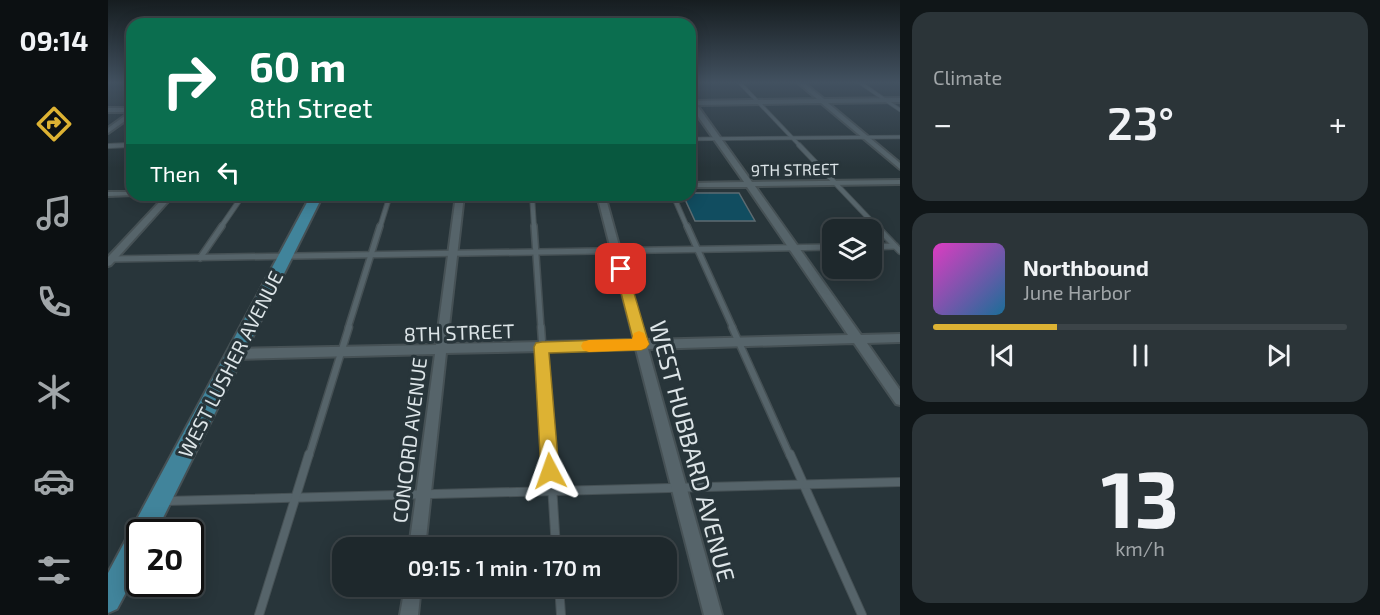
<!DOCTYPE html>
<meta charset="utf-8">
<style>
:root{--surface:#1e282c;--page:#2b3438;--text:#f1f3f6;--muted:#a1a6a9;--line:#3c4448;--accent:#ddb233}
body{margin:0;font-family:"Exo 2",sans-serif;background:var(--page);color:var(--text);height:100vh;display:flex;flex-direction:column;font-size:22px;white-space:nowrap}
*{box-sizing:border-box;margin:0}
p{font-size:20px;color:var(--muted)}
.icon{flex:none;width:33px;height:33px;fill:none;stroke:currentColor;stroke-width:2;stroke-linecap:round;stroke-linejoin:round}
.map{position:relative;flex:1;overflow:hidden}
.drawer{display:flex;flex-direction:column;gap:12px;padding:12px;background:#101618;width:480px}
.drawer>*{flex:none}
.guide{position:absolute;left:18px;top:18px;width:570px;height:183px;border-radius:18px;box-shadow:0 3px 15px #0003,0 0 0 2px var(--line);background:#0b6e4f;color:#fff;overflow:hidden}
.buttons{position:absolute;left:714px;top:219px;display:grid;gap:12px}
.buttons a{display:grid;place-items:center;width:60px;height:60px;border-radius:12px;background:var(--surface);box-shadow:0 3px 15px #0003,0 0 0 2px var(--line);font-size:30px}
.speed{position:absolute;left:18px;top:519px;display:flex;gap:12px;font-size:30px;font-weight:700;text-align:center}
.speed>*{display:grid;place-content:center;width:78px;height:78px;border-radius:50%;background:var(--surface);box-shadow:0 3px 15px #0003,0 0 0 2px var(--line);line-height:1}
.speed .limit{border:3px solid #111;border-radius:9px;background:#fff;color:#111}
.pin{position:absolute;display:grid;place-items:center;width:51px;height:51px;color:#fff;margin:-26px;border-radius:12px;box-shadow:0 3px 9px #0006}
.me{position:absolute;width:66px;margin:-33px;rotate:356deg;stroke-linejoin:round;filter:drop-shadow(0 0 4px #0008)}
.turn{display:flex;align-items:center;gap:21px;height:126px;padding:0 24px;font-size:27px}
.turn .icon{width:78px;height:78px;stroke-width:2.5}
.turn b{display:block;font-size:42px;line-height:51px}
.then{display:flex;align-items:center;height:57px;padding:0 24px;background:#0003;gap:12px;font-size:22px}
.big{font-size:45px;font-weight:600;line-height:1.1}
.drawer .widget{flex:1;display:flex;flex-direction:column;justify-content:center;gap:9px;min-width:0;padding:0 21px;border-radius:18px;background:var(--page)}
.drawer .dial{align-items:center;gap:0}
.dial b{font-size:78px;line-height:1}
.song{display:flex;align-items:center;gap:18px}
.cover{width:72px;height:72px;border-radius:9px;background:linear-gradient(135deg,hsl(310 70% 55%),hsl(200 70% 35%))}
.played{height:6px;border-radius:3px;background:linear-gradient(90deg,var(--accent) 30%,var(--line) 30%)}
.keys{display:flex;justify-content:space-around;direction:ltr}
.heat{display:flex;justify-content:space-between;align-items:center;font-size:33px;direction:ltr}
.trip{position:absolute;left:224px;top:537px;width:345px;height:60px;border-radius:18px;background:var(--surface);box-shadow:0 3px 15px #0003,0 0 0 2px var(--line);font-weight:600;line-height:60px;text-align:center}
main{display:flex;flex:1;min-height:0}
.dock{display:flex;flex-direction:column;width:108px;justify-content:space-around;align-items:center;background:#0c1012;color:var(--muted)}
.dock .icon{width:42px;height:42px}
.dock .on{color:var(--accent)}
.dock b{font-size:27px;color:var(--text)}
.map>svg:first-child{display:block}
.building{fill:#114d60;stroke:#5d6b71;stroke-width:1.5}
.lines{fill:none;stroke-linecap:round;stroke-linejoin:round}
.lane-far4-casing{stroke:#465155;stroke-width:4.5}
.lane-far3-casing{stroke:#465155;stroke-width:6}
.lane-far2-casing{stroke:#465155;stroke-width:8}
.lane-far1-casing{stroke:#465155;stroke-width:9}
.lane-casing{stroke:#465155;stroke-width:10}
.street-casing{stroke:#465155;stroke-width:4}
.primary-casing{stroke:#465155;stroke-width:4}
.lane-far4{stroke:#56646a;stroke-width:3}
.lane-far3{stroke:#56646a;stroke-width:4}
.lane-far2{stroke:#56646a;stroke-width:5}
.lane-far1{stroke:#56646a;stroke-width:6}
.lane{stroke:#56646a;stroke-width:8}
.street{fill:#56646a;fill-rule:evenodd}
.primary{fill:#41849b;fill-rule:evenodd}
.route{fill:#ddb233;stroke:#907421;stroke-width:1.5}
.slow{fill:#f59e0b}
.labels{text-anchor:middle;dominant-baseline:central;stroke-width:6;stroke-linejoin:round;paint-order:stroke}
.far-street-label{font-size:16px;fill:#dde5e8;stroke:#28353a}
.street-label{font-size:20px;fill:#dde5e8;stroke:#28353a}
.near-street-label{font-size:24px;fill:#dde5e8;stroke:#28353a}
</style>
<main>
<nav class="dock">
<b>09:14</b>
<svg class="icon on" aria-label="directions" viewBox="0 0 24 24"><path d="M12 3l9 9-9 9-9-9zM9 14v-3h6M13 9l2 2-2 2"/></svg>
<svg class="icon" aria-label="music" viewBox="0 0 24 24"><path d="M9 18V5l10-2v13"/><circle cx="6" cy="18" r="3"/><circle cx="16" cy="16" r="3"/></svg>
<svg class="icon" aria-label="phone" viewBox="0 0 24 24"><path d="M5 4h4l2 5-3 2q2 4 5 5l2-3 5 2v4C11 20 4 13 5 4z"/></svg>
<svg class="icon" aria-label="climate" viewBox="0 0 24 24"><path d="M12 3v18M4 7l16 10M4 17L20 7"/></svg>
<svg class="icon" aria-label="car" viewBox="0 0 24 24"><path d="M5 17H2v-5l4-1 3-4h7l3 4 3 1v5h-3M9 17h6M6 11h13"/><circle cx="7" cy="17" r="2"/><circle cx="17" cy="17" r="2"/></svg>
<svg class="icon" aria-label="filters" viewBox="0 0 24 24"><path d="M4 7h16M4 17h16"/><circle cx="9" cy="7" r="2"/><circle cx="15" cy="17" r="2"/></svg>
</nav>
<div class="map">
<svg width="792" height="615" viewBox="0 0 792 615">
<rect width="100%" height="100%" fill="#28353a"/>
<path class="building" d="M582,193h49l16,28h-60l-12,-26h7z"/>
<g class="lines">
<defs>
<g id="lane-far4">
<path d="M631,82l62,65"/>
<path d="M751,82l41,28"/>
<path d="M582,139l210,-2"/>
<path d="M0,146l24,-1"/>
</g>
<g id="lane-far3">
<path d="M691,145l78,82"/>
<path d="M0,146l21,-1"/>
<path d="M424,195l2,32"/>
<path d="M565,195l14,32"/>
<path d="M113,227l22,-32"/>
<path d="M272,227l10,-32"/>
</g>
<g id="lane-far2">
<path d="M426,226l7,102"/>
<path d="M579,226l46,102"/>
<path d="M768,226l24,25"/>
<path d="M764,247l23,-1"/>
<path d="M92,258l22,-32"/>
<path d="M4,259l720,-12"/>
<path d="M240,328l32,-102"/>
</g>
<g id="lane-far1">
<path d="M433,327l9,129"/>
<path d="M624,327l58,129"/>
<path d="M201,456l40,-129"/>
</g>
<g id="lane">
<path d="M442,454l6,94"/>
<path d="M682,454l72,161"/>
<path d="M58,501l734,-19"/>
<path d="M451,586l2,29"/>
<path d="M151,615l50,-161"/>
</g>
<g id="street">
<path d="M689,82h6l21,17 76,-1v4l-72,1 72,60v6l-79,-66 -124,2 55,77 148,-2v4l-145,2 106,149 39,-1v8l-33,1 33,47v15l-4,-1 -42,-61 -206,6 74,266h-18l-68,-266 -190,4 -21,195h-16l26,-194 -201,5 -4,-2 -2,-3 2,-3 4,-2 202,-4 20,-150h8l-17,149 187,-4 -37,-145h8l40,145 203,-5 -101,-148h-57v-4l54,-1 -54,-77v-8l4,4 123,-2z"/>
<path d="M0,108h24v8l-24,17v-5l22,-16h-22z"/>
<path d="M0,192h24v3h3l-27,1z"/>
<path d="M58,195h8l-63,70 -3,1v-9z"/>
<path d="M297,586h16l-3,29h-18z"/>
</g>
<path id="primary" d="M203,195h12l-167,337h-16v34l-23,43 -9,4v-40z"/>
</defs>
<use href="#lane-far4" class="lane-far4-casing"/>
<use href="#lane-far3" class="lane-far3-casing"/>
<use href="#lane-far2" class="lane-far2-casing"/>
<use href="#lane-far1" class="lane-far1-casing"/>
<use href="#lane" class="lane-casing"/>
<use href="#street" class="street-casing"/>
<use href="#primary" class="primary-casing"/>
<use href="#lane-far4" class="lane-far4"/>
<use href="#lane-far3" class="lane-far3"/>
<use href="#lane-far2" class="lane-far2"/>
<use href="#lane-far1" class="lane-far1"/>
<use href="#lane" class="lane"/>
<use href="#street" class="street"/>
<use href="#primary" class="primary"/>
</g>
<linearGradient id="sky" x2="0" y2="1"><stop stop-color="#161d20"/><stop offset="0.49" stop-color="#425160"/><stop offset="1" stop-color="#425160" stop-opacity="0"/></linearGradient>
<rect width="792" height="168" fill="url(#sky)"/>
<path class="route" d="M513,265l6,4 22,75 -3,4 -5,2 -92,3 10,118 -2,7 -7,2 -6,-2 -3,-7 -7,-124 2,-4 6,-1 91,-3 -18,-70z"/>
<path class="slow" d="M531,331l5,2 5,11 -3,4 -5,2 -52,2 -6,-2 -2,-4 2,-4 6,-2 43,-1 2,-6z"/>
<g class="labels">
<g class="far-street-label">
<text transform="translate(687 169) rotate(-1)">9TH STREET</text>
</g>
<g class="street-label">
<text transform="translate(351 332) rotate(-2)">8TH STREET</text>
<text transform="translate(122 364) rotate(-63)">WEST LUSHER AVENUE</text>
<text transform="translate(301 440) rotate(-83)">CONCORD AVENUE</text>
</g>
<g class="near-street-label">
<text transform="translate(585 451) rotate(75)">WEST HUBBARD AVENUE</text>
</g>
</g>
</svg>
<div class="buttons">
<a><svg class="icon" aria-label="layers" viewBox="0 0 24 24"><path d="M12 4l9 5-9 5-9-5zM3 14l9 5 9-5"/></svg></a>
</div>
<div class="speed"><div class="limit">20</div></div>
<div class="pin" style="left:513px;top:269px;background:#d93025"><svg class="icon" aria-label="arrive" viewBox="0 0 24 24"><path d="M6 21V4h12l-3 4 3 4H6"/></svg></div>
<svg class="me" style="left:442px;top:471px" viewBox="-20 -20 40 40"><path d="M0-17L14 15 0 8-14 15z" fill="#ddb233" stroke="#fff" stroke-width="4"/></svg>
<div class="trip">09:15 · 1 min · 170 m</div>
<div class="guide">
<div class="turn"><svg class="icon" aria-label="right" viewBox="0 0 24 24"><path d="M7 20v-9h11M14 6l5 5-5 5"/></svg><div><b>60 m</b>8th Street</div></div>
<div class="then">Then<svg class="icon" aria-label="left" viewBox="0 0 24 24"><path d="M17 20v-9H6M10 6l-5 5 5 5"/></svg></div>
</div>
</div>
<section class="drawer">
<div class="widget"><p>Climate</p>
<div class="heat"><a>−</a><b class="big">23°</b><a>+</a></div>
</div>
<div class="widget">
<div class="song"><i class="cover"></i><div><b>Northbound</b><p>June Harbor</p></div></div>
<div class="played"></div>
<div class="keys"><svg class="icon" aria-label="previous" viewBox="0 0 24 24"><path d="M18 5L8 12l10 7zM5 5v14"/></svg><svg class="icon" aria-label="pause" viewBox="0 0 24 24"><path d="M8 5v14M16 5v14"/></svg><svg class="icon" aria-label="next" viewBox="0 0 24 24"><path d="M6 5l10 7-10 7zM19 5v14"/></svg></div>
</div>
<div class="widget dial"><b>13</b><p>km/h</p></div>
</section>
</main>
